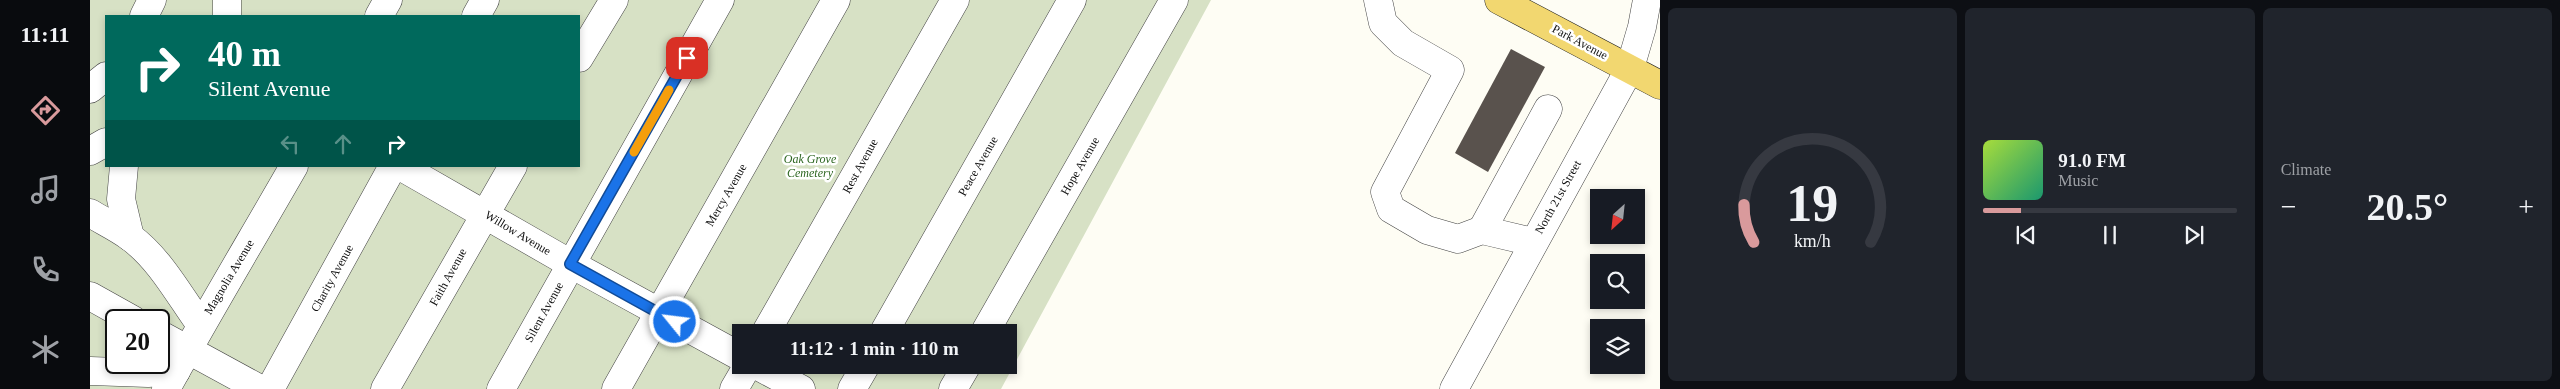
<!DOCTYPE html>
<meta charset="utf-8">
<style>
:root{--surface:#171b24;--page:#20242c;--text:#f1f3f6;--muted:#9ea1a6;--line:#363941;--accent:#d99a9c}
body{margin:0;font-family:"Times New Roman",serif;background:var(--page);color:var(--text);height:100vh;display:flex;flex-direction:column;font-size:19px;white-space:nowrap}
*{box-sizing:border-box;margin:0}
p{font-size:16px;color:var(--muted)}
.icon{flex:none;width:28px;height:28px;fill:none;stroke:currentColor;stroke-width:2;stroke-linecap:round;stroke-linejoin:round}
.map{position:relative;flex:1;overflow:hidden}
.side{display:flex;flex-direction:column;gap:8px;padding:8px;background:#0d0f14;width:900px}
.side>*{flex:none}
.top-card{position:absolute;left:15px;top:15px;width:475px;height:152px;border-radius:0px;box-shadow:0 2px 8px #0003;background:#00695c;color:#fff;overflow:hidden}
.needle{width:32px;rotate:207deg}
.tools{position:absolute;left:1500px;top:189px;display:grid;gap:10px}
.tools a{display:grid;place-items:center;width:55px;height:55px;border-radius:0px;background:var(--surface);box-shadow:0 2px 8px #0003;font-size:25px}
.speed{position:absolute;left:15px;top:309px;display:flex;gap:10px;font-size:25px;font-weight:700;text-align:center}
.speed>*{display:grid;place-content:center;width:65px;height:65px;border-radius:50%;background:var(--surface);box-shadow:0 2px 8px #0003;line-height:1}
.speed .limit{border:2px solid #111;border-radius:8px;background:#fff;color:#111}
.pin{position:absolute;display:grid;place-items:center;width:42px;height:42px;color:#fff;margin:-21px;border-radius:10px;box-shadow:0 2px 8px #0006}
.me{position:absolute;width:55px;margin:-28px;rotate:299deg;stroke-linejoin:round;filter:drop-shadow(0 0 4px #0008)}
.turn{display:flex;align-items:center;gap:18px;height:105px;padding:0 20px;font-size:22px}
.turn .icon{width:65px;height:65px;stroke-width:2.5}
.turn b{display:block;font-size:35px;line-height:42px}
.lanes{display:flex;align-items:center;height:48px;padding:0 20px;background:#0003;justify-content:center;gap:25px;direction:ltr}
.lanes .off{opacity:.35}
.big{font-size:38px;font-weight:700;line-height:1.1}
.side .card{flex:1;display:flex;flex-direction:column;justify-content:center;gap:8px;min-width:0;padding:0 18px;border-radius:8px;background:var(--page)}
.side .dial{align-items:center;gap:0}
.dial svg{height:130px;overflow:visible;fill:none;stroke:var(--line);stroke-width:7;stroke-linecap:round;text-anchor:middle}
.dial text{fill:var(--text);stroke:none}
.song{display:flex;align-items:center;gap:15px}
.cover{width:60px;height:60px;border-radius:8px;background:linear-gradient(135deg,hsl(80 70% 55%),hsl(160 70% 35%))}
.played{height:5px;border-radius:2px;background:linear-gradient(90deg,var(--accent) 15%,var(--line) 15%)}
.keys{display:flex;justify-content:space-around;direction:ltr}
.heat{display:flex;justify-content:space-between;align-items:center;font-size:28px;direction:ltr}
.side .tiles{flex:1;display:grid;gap:8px;grid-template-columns:repeat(3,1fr)}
.trip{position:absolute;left:642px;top:324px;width:285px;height:50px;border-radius:0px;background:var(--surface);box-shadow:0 2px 8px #0003;font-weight:700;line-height:50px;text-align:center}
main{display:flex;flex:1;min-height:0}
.menu{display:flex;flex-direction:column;width:90px;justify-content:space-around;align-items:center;background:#090b0e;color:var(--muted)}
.menu .icon{width:35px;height:35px}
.menu .on{color:var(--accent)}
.menu b{font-size:22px;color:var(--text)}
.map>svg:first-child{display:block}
.cemetery{fill:#d7e1c5;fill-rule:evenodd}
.building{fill:#59524d}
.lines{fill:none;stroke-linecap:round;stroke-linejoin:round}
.minor-casing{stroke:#434343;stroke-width:29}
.major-casing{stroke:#212121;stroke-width:29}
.minor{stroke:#fff;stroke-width:28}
.major{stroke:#f2d770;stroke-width:28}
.route-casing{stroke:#114b97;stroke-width:12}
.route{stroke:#1a73e8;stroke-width:9}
.slow{stroke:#f59e0b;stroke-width:9}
.labels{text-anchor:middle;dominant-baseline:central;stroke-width:5;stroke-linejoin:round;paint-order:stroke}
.street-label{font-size:12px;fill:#101010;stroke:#fff}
.park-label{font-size:12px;font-style:italic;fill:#2e6722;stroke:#fff}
</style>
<main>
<nav class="menu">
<b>11:11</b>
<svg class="icon on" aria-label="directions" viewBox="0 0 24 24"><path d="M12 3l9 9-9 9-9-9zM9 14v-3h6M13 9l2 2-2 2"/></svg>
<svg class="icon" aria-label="music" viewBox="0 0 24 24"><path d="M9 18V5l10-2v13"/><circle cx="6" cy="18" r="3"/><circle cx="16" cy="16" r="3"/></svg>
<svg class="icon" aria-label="phone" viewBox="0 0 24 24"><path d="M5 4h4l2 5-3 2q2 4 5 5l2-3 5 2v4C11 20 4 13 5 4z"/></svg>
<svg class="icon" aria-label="climate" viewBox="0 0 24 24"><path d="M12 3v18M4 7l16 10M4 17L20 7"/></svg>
</nav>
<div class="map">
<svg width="1570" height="389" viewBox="0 0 1570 389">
<rect width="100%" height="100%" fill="#fefdf4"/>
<path class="cemetery" d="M0,0h1121l-210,389h-911zM16,16h473v150h-473zM26,320h43v42h-43zM651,332h268v33h-268z"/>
<path class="building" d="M1421,49l34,18 -57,105 -33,-19z"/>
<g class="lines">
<defs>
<g id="minor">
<path d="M137,0v16"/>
<path d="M1288,0l5,23 20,20 47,27 -65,122 6,17 36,21 31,9 24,-9 51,12"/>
<path d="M54,16l8,-16"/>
<path d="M289,16l9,-16"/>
<path d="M386,16l9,-16"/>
<path d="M489,58l35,-58"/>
<path d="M0,89l16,-13"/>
<path d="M0,151l16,-9"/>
<path d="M34,166l-3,33 9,38"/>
<path d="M310,166l171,98 170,93"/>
<path d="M0,213c13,8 28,15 40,24 30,22 49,58 70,87"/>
<path d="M1392,230l66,-121"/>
<path d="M0,296l43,24"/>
<path d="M676,332l189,-332"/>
<path d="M794,332l188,-332"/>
<path d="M895,332l189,-332"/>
<path d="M69,334l101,55"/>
<path d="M666,365l45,24"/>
<path d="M0,371l58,2 28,-2"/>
<path d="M76,389c41,-75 85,-148 128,-223"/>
<path d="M180,389l123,-223"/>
<path d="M295,389l128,-223"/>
<path d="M411,389l219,-389"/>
<path d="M526,389l220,-389"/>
<path d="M644,389l14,-24"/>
<path d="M762,389l14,-24"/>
<path d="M863,389l14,-24"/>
<path d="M1364,389l176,-321 12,-41 5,-27"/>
</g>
<path id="major" d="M1409,0l161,85"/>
</defs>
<use href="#minor" class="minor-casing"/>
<use href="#major" class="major-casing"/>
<use href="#minor" class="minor"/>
<use href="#major" class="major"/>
</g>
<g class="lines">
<defs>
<path id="route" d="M585,322l-105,-58 117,-206"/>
</defs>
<use href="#route" class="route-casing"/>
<use href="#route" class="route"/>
<path class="slow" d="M544,152l35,-62"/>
</g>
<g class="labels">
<g class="street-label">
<text transform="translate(1490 42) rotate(28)">Park Avenue</text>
<text transform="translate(770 166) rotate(-61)">Rest Avenue</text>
<text transform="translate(888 166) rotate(-60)">Peace Avenue</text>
<text transform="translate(990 166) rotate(-60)">Hope Avenue</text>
<text transform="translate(636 195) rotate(-60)">Mercy Avenue</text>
<text transform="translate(1468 197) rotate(-61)">North 21st Street</text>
<text transform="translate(428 233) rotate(31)">Willow Avenue</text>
<text transform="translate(139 277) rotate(-59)">Magnolia Avenue</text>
<text transform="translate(358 277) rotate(-61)">Faith Avenue</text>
<text transform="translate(242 278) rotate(-61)">Charity Avenue</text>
<text transform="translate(454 312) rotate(-61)">Silent Avenue</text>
</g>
<g class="park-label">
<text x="720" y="159">Oak Grove<tspan x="720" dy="14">Cemetery</tspan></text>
</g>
</g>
</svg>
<div class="tools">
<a><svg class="needle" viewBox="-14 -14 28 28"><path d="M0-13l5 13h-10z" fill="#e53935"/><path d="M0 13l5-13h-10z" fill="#9ea1a6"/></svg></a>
<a><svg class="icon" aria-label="search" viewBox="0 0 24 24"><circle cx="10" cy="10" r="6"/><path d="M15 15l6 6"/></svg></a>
<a><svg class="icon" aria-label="layers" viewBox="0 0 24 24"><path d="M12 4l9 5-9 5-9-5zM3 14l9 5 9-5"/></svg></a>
</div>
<div class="speed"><div class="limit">20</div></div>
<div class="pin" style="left:597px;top:58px;background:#d93025"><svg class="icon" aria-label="arrive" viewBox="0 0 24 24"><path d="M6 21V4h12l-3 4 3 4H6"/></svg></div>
<svg class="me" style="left:585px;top:322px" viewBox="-20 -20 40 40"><circle r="17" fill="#1a73e8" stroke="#fff" stroke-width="3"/><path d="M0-11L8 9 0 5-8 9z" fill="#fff"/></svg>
<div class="trip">11:12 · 1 min · 110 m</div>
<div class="top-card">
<div class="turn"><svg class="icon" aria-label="right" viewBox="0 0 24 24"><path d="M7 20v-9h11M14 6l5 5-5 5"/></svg><div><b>40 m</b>Silent Avenue</div></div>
<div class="lanes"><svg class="icon off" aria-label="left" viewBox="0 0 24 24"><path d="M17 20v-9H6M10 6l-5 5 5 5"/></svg><svg class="icon off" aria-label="ahead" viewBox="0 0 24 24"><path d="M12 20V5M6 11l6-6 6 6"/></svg><svg class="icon" aria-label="right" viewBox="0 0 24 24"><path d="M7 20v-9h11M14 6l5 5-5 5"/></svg></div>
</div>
</div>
<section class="side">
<div class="tiles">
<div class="card dial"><svg viewBox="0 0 100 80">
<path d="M14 69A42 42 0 1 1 86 69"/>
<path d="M14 69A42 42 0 0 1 8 46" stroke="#d99a9c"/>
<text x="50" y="56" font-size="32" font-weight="700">19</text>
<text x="50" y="72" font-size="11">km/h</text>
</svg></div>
<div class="card">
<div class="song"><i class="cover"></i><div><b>91.0 FM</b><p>Music</p></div></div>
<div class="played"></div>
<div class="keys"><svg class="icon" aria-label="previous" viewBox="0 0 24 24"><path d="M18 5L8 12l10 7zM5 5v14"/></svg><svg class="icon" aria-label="pause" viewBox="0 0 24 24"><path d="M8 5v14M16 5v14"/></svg><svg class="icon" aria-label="next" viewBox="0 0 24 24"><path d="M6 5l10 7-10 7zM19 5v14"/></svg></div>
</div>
<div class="card"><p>Climate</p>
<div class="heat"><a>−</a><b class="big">20.5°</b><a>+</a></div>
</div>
</div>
</section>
</main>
